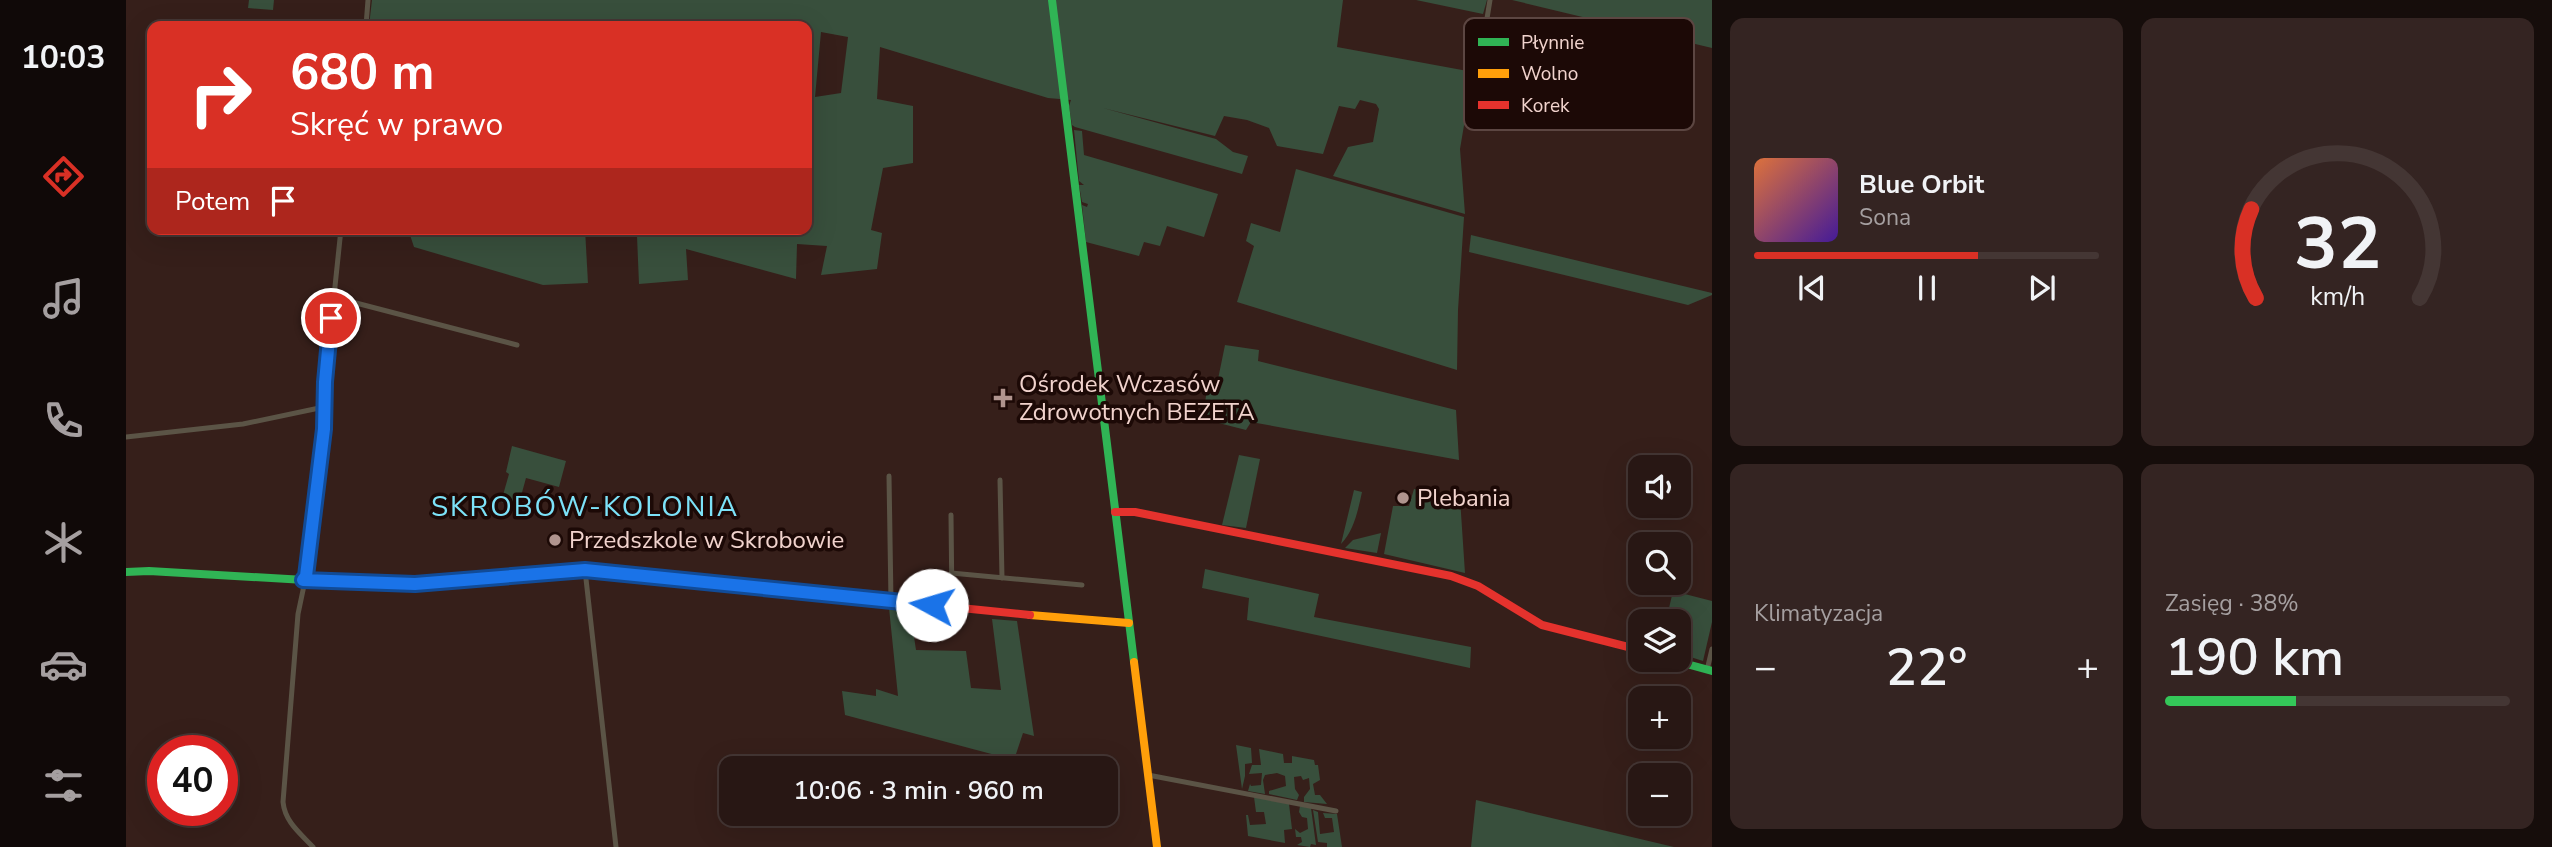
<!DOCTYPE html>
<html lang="pl">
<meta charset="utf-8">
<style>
:root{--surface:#281714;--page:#342422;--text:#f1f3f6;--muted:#a59fa0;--line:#443634;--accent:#d93025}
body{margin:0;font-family:"Nunito Sans",sans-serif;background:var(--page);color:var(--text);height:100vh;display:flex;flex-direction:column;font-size:26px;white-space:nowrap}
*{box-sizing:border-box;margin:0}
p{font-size:23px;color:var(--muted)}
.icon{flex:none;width:38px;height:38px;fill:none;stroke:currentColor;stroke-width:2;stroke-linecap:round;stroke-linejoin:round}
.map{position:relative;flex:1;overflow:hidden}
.sheet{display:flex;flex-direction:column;gap:18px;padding:18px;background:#160d0b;width:840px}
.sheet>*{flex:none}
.hud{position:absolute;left:21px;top:21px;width:665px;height:214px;border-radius:14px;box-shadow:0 7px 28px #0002,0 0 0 2px var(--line);background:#d93025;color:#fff;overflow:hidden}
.fabs{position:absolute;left:1502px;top:455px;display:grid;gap:14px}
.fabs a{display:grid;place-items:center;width:63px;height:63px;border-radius:14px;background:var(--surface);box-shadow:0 7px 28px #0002,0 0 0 2px var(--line);font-size:35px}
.speed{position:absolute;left:21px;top:735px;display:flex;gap:14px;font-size:35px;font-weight:700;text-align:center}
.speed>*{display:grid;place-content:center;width:91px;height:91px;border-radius:50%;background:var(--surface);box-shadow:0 7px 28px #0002,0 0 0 2px var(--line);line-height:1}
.speed .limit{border:10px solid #d22;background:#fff;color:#111}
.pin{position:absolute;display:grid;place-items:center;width:60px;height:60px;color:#fff;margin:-30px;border:4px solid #fff;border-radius:50%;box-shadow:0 2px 7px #0007}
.me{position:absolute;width:77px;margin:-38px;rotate:276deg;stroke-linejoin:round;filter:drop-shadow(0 0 5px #0008)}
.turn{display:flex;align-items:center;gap:24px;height:147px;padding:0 28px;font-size:32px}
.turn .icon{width:91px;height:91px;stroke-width:2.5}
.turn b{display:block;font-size:49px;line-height:60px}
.then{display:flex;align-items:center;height:66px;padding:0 28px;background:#0003;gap:14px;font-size:26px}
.big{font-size:52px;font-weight:600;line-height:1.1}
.sheet .card{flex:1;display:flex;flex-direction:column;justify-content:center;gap:10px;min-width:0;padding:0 24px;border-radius:14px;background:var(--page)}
.sheet .dial{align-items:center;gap:0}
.dial svg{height:182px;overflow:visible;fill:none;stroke:var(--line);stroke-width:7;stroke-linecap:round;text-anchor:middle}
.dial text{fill:var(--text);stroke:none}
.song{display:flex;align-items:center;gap:21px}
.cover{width:84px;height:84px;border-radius:10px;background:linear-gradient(135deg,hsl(20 70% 55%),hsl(260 70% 35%))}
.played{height:7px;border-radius:4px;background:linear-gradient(90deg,var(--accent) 65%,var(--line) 65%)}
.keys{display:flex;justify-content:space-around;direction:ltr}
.heat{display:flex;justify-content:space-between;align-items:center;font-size:38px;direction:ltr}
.charge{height:10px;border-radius:5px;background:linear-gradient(90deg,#34c759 38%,var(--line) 0)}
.sheet .tiles{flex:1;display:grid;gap:18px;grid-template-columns:repeat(2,1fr)}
.trip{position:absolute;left:593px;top:756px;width:399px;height:70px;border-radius:14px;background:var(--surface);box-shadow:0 7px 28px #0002,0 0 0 2px var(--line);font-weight:600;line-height:70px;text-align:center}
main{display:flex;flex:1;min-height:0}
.tab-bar{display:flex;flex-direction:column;width:126px;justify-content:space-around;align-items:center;background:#100908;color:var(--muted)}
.tab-bar .icon{width:49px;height:49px}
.tab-bar .selected{color:var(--accent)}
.tab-bar b{font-size:32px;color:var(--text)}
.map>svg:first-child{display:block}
.green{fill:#384f3c;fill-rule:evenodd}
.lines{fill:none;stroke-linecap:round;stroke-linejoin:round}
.street{stroke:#5b5446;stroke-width:5}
.fast{stroke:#30b455;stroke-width:8}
.slow{stroke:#ff9f0a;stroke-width:8}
.jam{stroke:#e5322d;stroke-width:8}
.route-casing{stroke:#114b97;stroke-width:18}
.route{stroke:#1a73e8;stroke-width:12}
.poi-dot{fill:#b0948e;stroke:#1c0906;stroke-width:2.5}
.labels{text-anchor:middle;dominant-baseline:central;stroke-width:7;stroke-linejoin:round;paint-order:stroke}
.poi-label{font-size:24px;fill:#f1d3cd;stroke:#1c0906;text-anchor:start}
.quarter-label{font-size:28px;letter-spacing:2px;fill:#7ce2f8;stroke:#1c0906}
.key{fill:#1c0906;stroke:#5c4642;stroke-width:2}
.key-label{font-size:19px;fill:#f1d3cd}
</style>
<main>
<nav class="tab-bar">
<b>10:03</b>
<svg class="icon selected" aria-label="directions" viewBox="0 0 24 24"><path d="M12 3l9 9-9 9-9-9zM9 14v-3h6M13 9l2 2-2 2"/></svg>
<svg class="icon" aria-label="music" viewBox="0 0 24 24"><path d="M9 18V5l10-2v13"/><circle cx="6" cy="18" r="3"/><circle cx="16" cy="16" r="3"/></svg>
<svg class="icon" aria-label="phone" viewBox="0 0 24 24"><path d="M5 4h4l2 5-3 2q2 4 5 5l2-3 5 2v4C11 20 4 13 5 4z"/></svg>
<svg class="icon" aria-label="climate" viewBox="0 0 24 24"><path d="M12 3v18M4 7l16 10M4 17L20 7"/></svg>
<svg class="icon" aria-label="car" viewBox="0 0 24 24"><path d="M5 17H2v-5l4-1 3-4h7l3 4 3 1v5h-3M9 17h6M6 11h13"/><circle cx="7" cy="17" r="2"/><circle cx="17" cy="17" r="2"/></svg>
<svg class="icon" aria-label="filters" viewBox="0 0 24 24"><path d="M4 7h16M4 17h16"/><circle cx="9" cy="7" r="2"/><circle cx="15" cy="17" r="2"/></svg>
</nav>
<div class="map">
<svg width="1586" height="847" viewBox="0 0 1586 847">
<rect width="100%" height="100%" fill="#361f1a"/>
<g class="green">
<path d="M123,0h25l-1,10 -25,-2z"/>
<path d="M246,0h971l-6,47 136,25 -13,77 5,65 -132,-38 15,-29 25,-5 6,-33 -3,-5 -16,-4 -5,9 -16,-3 -16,48 -46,-8 -8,-18 -22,-8 -23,-4 -9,20 -112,-28 113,31 17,13 15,4 -6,18 -167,-47 -3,-2 -3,-19 2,-6 -23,-2 -168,-51 -3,52 36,7v57l-30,5 -12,62 11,3 -5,36 -56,6 6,-29 -30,-2 -1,35 -110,-30 2,31 -49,4 -2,-48 -22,-7h192v-203h-438zM695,32l27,5 -7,56 -26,4z"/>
<path d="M1290,0h71l-4,14z"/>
<path d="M1386,0h200v48z"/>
<path d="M948,130l8,1 2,24 134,39 -14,43 -37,-11 -7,20 -16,-4 -5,14 -53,-14 -4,-37 5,2 1,-3 -6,-2 -3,-17h5l-5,-4z"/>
<path d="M1170,169l168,48 -6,93 -1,60 -220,-68 17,-56 -8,-5 5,-18 29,9z"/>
<path d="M282,229h177l3,54 -45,2 -129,-38z"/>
<path d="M1345,235l241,58v2l-24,10 -219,-53z"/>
<path d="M1099,345l34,5 -1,11 198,49 3,50 -208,-38 -5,8 -43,-11 4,-31 9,1z"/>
<path d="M386,446l54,15 -7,26 -33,-9 -8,29 -17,-5 8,-28 -3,-2z"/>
<path d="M1113,455l21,4 -14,69 -24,-3z"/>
<path d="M1288,489l46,9 5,75 -81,-19 9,-48h16z"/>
<path d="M1228,490l8,2c-4,18 -8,39 -21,52z"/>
<path d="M1255,533l-4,20 -32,-5 8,-8z"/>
<path d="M1079,569l114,25 -5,23 157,30 -1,21 -223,-48 2,-22 -47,-10z"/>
<path d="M1547,591l39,10v21l-9,39 -25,-8v-32h-12z"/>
<path d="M763,608l21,2 6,40 50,1 5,37 30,2 -9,-71 25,2 17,115 -11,-3 -9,27 -169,-45 -3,-24 34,5v-7l22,7z"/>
<path d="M1110,745l15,3 1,15 -7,1v12l-3,13z"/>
<path d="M1133,749l24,5 1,9h8v-7l22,4 1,5h3l2,15 -7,4 2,11h5l7,9 -23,-2v-5l6,-8 -1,-11 -6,2 -2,-4 -7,1 1,12 4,6 -2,5 -28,-6v-3l17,-5 -1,-10 -8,-3 -12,2 -2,5 2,14 -17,-3 2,-7 1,2 10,-1 1,-12 -13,1 3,-9h9z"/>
<path d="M1128,797l35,7 3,25 -8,1 1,13 -37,-7 -2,-21h2l2,10 16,-1 -2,-12h-8z"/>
<path d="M1350,800l198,47h-203z"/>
<path d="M1174,806l11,2 5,37 -5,-1 -1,3 -13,-2 5,-3 -1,-5h-5l-1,-8 5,4 8,-4 -1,-11 -5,-1 -3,-5z"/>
<path d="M1187,810l5,2 2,22 14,-2 -2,-14h-7l-2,-5 14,1 5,33h-15v-4l-9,-1z"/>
</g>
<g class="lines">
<g class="street">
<path d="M240,26l2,-26"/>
<path d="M1354,61l10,-61"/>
<path d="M207,297l184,48"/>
<path d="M0,437l117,-13 81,-17"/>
<path d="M763,476l2,125"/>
<path d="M874,480l2,98"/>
<path d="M825,515l1,92"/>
<path d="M459,570l31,277"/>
<path d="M825,573l131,12"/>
<path d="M1581,670l5,-21"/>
<path d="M1022,775l188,36"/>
<path d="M187,847c-13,-14 -28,-25 -30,-45l15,-188 8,-38 18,-147 1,-47 16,-153"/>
</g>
<g class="fast">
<path d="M926,0l82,662"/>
<path d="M0,572l23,-1 241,14 175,-13"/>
<path d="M1546,660l40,11"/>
</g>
<g class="slow">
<path d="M904,615l99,8"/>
<path d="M1008,662l23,185"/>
</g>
<g class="jam">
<path d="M989,512h20l316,64 27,10 64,39 98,25"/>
<path d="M439,572l20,-2 445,45"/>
</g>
</g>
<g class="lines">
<defs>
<path id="route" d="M205,318l-6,64 -1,47 -18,147 -3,4 112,4 170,-14 347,35"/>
</defs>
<use href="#route" class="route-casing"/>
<use href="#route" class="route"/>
</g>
<g class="poi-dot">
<path d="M873.5 387.5h7v7h7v7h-7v7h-7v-7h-7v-7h7z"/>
<circle cx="1277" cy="498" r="7"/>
<circle cx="429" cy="540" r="7"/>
</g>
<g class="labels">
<g class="poi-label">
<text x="893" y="384">Ośrodek Wczasów<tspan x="893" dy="28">Zdrowotnych BEZETA</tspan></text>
<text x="1291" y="498">Plebania</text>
<text x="443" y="540">Przedszkole w Skrobowie</text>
</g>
<g class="quarter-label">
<text x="459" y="507">SKROBÓW-KOLONIA</text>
</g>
</g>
<rect x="1338" y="18" width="230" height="112" rx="10" class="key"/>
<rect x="1352" y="38" width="31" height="8" fill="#30b455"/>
<rect x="1352" y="69" width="31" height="9" fill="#ff9f0a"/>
<rect x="1352" y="101" width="31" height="8" fill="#e5322d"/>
<g class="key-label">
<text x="1395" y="49">Płynnie</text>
<text x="1395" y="80">Wolno</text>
<text x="1395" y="112">Korek</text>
</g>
</svg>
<div class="fabs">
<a><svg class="icon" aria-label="sound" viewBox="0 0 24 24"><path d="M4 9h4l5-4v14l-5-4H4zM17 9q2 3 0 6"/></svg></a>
<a><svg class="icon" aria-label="search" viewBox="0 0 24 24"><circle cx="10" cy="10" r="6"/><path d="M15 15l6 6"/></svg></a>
<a><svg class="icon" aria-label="layers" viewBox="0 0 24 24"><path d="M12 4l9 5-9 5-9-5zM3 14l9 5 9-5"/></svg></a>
<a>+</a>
<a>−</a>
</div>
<div class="speed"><div class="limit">40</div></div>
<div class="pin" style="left:205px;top:318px;background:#d93025"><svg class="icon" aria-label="arrive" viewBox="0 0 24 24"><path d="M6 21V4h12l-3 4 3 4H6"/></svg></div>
<svg class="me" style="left:806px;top:605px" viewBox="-20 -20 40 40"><circle r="19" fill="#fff"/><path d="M0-13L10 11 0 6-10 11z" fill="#1a73e8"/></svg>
<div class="trip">10:06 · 3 min · 960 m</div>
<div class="hud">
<div class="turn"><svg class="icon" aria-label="right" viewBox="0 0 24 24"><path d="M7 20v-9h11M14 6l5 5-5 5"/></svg><div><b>680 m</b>Skręć w prawo</div></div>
<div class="then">Potem<svg class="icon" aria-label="arrive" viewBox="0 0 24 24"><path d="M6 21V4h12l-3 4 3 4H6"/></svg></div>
</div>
</div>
<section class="sheet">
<div class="tiles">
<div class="card">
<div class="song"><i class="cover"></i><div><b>Blue Orbit</b><p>Sona</p></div></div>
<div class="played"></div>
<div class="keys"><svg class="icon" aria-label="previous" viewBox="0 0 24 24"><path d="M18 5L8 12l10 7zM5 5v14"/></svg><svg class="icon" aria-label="pause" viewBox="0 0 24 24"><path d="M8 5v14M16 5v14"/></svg><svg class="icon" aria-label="next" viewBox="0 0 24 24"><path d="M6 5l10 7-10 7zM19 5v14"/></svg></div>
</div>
<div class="card dial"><svg viewBox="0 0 100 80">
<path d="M14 69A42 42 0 1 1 86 69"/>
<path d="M14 69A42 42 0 0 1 12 30" stroke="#d93025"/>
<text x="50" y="56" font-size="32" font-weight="700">32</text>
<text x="50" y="72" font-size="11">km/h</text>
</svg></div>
<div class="card"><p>Klimatyzacja</p>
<div class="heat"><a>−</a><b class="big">22°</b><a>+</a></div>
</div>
<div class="card"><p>Zasięg · 38%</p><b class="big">190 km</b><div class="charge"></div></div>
</div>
</section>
</main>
